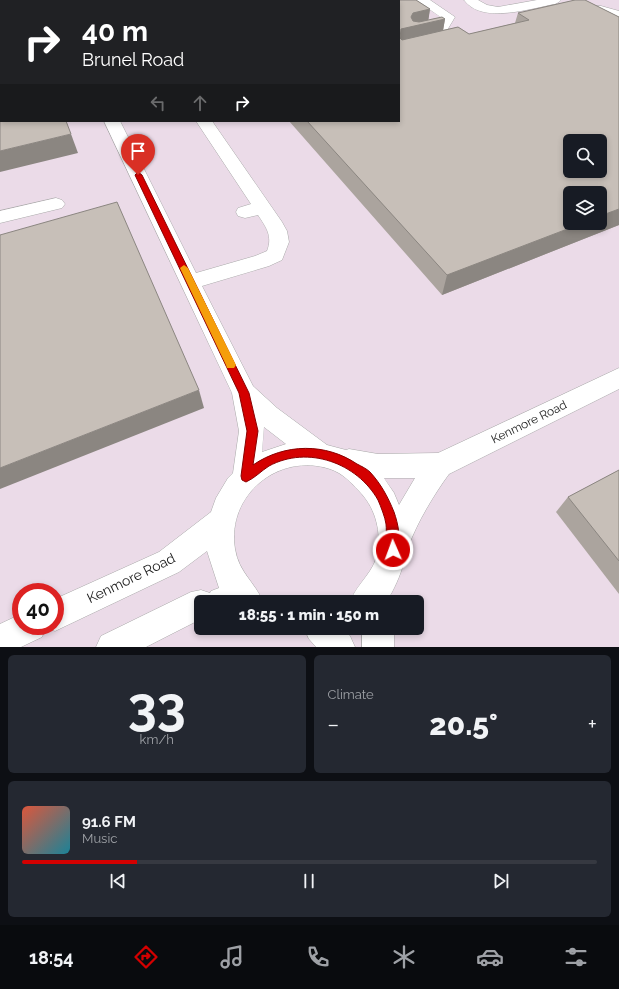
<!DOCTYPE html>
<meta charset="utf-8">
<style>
:root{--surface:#171b24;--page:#242831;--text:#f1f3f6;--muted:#9ea1a6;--line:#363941;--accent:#d40000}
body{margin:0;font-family:Raleway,sans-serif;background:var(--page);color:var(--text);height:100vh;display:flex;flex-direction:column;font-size:15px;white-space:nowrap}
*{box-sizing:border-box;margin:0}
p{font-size:13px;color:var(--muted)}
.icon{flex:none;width:22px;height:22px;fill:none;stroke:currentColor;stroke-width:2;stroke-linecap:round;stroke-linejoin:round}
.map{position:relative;height:647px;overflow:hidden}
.panel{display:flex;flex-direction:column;gap:8px;padding:8px;background:#0d0f14;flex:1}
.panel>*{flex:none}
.banner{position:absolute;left:0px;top:0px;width:400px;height:122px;box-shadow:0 2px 6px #0003;background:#202124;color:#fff;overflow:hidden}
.controls{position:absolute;left:563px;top:134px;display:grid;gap:8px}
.controls a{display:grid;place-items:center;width:44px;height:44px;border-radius:6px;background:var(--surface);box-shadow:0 2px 6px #0003;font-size:20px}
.speed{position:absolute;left:12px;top:583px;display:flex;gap:8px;font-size:20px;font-weight:700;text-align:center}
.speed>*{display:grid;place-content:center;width:52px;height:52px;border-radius:50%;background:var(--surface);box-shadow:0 2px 6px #0003;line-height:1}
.speed .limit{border:6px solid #d22;background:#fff;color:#111}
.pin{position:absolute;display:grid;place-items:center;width:34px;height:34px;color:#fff;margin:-41px -17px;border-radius:50% 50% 50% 0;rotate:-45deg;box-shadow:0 0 4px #0007}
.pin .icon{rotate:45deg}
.me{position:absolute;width:44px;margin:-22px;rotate:358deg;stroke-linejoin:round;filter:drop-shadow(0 0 3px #0008)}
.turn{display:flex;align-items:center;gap:14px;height:84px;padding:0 16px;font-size:18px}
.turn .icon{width:52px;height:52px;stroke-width:2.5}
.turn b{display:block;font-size:28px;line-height:34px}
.lanes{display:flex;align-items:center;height:38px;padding:0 16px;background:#0003;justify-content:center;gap:20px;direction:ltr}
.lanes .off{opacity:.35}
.big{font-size:30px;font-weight:800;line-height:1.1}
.panel .widget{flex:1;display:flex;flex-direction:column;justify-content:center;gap:6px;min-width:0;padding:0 14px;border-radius:6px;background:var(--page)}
.panel .dial{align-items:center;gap:0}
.dial b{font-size:52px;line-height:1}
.song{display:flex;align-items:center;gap:12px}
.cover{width:48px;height:48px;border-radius:6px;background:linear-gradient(135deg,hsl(10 70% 55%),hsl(190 70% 35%))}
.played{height:4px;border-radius:2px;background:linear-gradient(90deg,var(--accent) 20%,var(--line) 20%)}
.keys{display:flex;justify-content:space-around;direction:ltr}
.heat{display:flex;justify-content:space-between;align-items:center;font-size:22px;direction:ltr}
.panel .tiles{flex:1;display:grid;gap:8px;grid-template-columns:1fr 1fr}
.widget:last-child{grid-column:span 2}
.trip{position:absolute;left:194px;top:595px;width:230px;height:40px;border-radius:6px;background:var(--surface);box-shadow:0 2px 6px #0003;font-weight:800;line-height:40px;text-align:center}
.menu{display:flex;height:64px;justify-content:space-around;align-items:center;background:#090b0e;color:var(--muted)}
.menu .icon{width:28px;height:28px}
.menu .current{color:var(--accent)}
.menu b{font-size:18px;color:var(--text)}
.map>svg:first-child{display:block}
.industrial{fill:#ebdbe8;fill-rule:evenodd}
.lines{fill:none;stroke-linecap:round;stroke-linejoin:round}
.minor-casing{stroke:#a9a9a9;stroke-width:1}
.minor{fill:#fff;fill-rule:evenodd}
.wall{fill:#aba49e;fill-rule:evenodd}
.shaded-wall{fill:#8b8681}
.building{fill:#c7bfb8;stroke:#8b8681;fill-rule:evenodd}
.route{fill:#d40000;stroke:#8a0000}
.slow{fill:#f59e0b}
.labels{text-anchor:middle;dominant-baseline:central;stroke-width:3;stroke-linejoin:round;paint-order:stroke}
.street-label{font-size:12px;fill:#222;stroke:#fff}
.near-street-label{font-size:14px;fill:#222;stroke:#fff}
</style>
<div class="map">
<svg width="619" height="647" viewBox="0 0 619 647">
<rect width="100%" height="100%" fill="#f2efe9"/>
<path class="industrial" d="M0,0h619v647h-619zM1,1h398v120h-398zM570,141h30v30h-30zM570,193h30v30h-30zM21,592h34v34h-34zM201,602h216v26h-216z"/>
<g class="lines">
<defs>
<g id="minor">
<path d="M47,0h12l1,1h-12z"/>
<path d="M416,0h14l25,17 -9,15 -47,11v-8l38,-9 5,-8z"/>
<path d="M464,0h14l9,5 11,2 39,-7h24l-2,2 -4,2c-24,4 -73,21 -91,-4z"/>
<path d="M1,4v8l-1,1v-8z"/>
<path d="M579,6h22l18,5v8l-18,-5 -26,-1 -2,-3 2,-3z"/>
<path d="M104,121h16l76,152 59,-17 12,-5c6,-15 -1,-24 -9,-36l-13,3 -7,-2 -2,-4 2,-4 13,-4 -55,-83h16l70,101 5,9 2,11 -7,18 -13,6 -67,20 51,100 24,22 50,37 19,5 3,-1 29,5 60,-1 181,-85v21l-170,85c-16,22 -31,47 -41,73 -2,5 -2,10 -4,15 -4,14 -10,28 -18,40h-36c7,-19 26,-31 28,-52 3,-22 -4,-44 -19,-59 -8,-9 -17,-18 -29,-22 -51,-17 -104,26 -95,80 4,24 20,33 28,53h-62v18l-6,2 -49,25h-50l5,-11 90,-44 10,-2 9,3 1,-2 8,-3 -12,-37 -28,21 -124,59 -9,-4 -4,10 -21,10h-21v-23l21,-10v12h34v-27l104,-47 52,-40 5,-14 12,-20 5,-5 6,-42 -7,-38zM264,427l22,17 -24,8zM384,478h31l-16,27 -5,-12z"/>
<path d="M56,198l6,2 3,4 -3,4 -62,15v-12z"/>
<path d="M304,628h39l7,8 5,11h-39l-7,-8z"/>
<rect x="362" y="628" width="32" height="19"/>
</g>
</defs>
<use href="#minor" class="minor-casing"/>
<use href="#minor" class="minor"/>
</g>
<g class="wall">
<path d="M179,0h237l14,9 -2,11 14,-3 3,2 -2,11 15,-3 11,7 46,-11 3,-10 57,-13h10l34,17v208l-177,70 -153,-174h110v-120h-219zM570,141h30v30h-30zM570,193h30v30h-30z"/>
<path d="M619,470v124l-63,-82 12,-15z"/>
</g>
<g class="shaded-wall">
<path d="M430,9l-2,14 17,-4 -3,18 -43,10 2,-18 10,-12 2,-4z"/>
<path d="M71,134l7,19 -78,19v-21z"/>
<path d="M619,209v16l-177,70 5,-20 136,-52h17v-7z"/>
<path d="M199,390l5,18 -204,81v-21z"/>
</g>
<g class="building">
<path d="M192,0h224l14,9 -17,4 -2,4 2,4 6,1 23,-5 3,2 -44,10 -1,9 2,2 56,-13 11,7 60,-14 -11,-7 57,-13h10l34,17v192l-19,7v-23h-30v30h13l-136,52 -140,-154h92v-120h-207zM570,141h30v30h-30z"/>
<path d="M0,77h1v44h65l5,13 -71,17z"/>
<path d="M117,202l82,188 -199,78v-233z"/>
<path d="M619,470v91l-51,-64z"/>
</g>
<path class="route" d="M138,172l4,3 107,218 9,38 -5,34c32,-22 73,-22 104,-1 4,2 10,5 13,8 11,12 18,25 24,40 4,11 8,30 3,42l-4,2 -5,-2c-3,-9 -1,-21 -2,-30 -1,-7 -5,-17 -8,-24 -21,-37 -70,-55 -109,-34 -8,5 -14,12 -23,16l-4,-2 -1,-4 6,-45 -8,-38 -104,-218z"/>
<path class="slow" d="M184,265l4,3 48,97 -2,3h-7l-1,-3 -46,-97z"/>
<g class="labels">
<g class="street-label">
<text transform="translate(529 422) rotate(-26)">Kenmore Road</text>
</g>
<g class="near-street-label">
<text transform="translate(131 578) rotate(-26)">Kenmore Road</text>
</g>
</g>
</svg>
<div class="controls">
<a><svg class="icon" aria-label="search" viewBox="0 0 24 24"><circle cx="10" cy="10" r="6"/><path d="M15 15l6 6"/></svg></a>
<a><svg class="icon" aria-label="layers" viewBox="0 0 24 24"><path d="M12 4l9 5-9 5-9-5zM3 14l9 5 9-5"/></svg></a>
</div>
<div class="speed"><div class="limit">40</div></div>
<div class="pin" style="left:138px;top:175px;background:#d93025"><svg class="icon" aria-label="arrive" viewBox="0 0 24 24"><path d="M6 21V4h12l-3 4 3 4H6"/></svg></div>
<svg class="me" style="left:393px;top:550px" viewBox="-20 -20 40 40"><circle r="17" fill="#d40000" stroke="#fff" stroke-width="3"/><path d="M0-11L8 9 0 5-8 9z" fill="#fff"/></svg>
<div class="trip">18:55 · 1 min · 150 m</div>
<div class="banner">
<div class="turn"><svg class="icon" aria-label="right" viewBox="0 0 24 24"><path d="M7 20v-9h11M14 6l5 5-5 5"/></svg><div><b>40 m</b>Brunel Road</div></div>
<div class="lanes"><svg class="icon off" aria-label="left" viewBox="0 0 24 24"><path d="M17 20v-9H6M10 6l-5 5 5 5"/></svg><svg class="icon off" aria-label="ahead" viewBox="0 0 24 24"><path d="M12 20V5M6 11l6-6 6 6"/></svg><svg class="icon" aria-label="right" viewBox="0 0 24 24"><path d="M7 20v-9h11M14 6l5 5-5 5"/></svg></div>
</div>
</div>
<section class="panel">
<div class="tiles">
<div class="widget dial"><b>33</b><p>km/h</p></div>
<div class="widget"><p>Climate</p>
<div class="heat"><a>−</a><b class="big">20.5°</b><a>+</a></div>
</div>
<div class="widget">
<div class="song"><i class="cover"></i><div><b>91.6 FM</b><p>Music</p></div></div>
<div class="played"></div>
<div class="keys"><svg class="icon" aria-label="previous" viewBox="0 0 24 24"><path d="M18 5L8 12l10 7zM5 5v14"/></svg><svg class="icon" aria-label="pause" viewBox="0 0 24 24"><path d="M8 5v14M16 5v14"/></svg><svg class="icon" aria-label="next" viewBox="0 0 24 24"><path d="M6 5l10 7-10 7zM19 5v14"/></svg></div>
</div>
</div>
</section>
<nav class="menu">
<b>18:54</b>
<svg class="icon current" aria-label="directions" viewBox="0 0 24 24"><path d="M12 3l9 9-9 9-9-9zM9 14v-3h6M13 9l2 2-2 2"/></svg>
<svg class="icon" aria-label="music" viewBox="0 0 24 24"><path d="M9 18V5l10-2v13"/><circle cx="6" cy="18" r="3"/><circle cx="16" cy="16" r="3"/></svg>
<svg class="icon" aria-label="phone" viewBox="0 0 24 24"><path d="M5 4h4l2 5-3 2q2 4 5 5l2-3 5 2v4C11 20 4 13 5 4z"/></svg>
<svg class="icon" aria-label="climate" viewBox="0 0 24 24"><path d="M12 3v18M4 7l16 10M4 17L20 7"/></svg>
<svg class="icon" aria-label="car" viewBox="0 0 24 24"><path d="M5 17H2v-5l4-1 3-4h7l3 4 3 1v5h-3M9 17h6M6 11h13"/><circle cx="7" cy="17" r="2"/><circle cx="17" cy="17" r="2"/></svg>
<svg class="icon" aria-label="filters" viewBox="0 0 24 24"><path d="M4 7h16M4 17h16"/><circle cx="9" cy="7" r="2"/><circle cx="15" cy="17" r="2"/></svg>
</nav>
